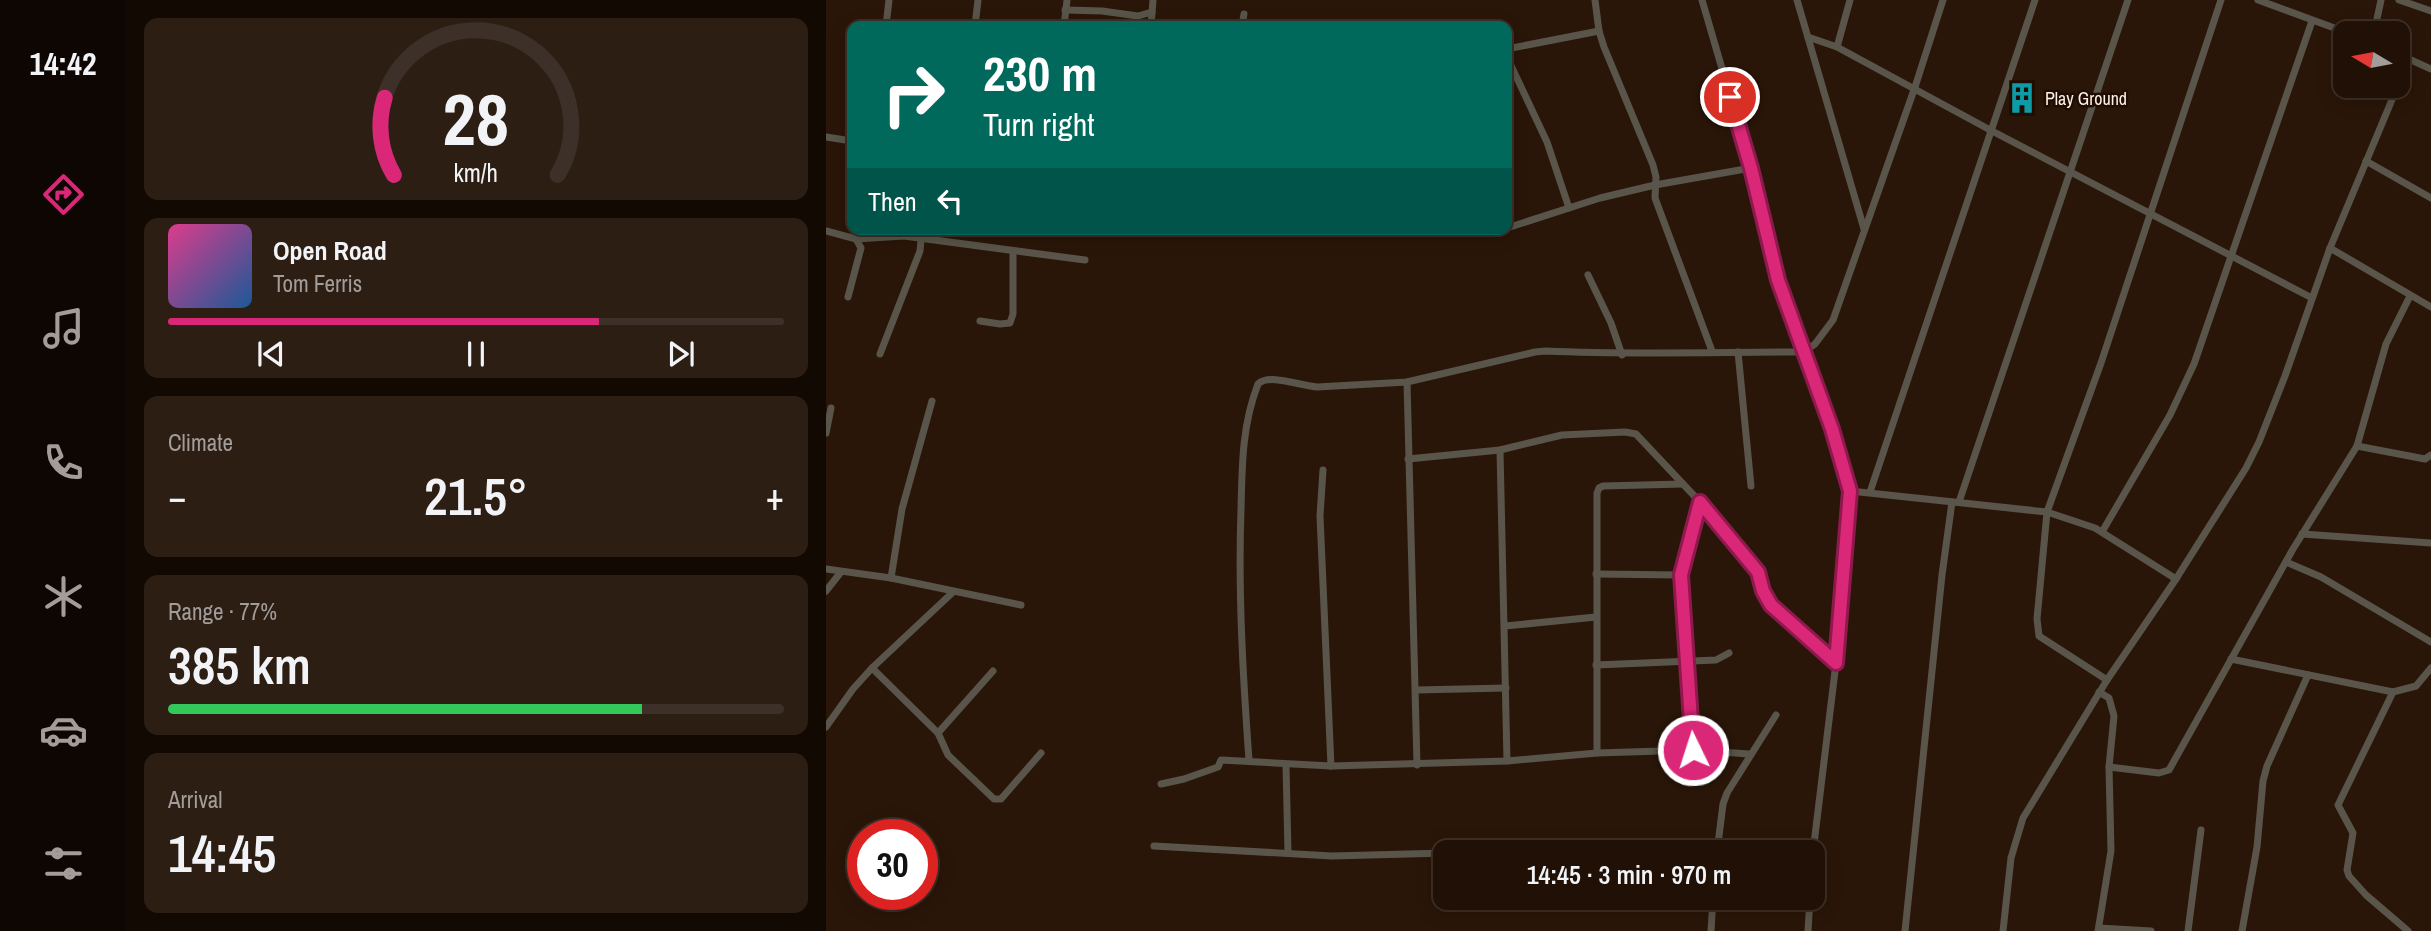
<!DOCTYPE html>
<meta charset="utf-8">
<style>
:root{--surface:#201006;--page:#2d1e14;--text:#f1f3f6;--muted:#a29d9b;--line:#3d3028;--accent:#db2777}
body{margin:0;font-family:"Archivo Narrow",sans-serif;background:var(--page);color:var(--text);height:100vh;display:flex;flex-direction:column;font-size:26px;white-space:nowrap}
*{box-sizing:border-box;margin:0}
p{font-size:23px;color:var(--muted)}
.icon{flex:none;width:38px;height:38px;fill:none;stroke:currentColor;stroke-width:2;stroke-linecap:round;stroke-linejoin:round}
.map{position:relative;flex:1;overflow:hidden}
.sheet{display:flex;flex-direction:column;gap:18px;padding:18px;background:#120903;width:700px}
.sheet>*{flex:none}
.banner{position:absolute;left:21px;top:21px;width:665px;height:214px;border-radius:14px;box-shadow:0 4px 18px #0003,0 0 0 2px var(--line);background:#00695c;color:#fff;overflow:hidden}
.needle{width:46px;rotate:280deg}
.fabs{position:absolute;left:1507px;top:21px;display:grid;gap:14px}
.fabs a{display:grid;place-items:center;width:77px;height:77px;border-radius:14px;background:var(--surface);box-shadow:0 4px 18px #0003,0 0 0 2px var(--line);font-size:35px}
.speed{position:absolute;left:21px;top:819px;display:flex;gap:14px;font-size:35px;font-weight:700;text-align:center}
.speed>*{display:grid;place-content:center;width:91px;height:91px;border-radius:50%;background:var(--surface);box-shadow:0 4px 18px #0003,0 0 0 2px var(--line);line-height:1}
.speed .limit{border:10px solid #d22;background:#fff;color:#111}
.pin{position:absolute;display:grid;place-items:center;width:60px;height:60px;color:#fff;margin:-30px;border:4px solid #fff;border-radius:50%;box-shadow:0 2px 7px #0007}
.me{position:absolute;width:77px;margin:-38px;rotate:356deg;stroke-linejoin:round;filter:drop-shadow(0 0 5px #0008)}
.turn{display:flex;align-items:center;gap:24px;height:147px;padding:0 21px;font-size:32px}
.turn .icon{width:91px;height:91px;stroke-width:2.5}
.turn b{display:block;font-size:49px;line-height:60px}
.then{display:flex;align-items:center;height:66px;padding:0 21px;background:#0003;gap:14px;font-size:26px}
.big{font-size:52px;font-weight:600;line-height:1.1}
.sheet .card{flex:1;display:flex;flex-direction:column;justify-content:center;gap:10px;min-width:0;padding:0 24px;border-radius:14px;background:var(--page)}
.sheet .dial{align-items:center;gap:0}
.dial svg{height:182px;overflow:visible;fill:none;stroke:var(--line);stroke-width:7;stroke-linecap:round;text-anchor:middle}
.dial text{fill:var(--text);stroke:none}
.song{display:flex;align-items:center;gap:21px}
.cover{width:84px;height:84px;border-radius:10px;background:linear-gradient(135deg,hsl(330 70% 55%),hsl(210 70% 35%))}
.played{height:7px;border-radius:4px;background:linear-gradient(90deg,var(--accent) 70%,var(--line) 70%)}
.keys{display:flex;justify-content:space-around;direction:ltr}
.heat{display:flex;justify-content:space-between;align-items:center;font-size:38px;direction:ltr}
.charge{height:10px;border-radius:5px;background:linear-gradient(90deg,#34c759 77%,var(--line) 0)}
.trip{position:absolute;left:607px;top:840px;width:392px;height:70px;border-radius:14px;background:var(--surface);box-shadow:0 4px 18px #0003,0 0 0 2px var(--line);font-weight:600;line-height:70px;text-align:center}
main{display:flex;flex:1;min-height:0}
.tabs{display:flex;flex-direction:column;width:126px;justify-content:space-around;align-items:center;background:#0d0602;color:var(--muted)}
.tabs .icon{width:49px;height:49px}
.tabs .on{color:var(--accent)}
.tabs b{font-size:32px;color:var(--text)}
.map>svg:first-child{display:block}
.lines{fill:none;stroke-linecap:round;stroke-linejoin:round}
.minor{stroke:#59554a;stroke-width:7}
.route-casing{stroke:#8e194d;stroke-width:18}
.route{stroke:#db2777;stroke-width:12}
.labels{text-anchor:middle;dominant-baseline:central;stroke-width:5;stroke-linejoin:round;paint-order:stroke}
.poi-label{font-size:18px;fill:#fef0e7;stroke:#200d02;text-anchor:start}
</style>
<main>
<nav class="tabs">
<b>14:42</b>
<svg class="icon on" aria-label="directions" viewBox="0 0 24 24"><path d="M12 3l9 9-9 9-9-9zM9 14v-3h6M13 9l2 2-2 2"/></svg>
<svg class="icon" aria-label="music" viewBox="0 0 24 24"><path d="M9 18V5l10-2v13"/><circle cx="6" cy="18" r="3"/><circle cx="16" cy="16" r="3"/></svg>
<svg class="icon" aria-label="phone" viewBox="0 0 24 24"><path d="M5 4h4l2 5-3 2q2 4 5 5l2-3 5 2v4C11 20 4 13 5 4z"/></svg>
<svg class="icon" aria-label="climate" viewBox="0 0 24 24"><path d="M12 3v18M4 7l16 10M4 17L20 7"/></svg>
<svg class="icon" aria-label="car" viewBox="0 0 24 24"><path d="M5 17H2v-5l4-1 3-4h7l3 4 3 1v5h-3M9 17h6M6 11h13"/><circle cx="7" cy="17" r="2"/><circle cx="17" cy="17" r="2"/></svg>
<svg class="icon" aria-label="filters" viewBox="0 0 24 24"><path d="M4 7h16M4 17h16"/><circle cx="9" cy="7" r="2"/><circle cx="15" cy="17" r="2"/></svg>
</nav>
<section class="sheet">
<div class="card dial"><svg viewBox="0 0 100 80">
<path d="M14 69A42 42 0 1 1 86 69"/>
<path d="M14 69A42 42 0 0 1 10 35" stroke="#db2777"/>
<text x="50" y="56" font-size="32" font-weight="700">28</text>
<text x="50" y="72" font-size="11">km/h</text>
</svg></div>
<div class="card">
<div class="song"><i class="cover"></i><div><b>Open Road</b><p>Tom Ferris</p></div></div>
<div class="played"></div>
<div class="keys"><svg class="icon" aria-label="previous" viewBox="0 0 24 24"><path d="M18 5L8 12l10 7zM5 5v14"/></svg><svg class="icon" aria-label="pause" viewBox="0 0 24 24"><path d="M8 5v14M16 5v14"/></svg><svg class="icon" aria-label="next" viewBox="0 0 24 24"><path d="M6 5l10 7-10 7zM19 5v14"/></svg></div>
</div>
<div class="card"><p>Climate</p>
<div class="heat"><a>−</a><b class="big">21.5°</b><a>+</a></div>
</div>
<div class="card"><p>Range · 77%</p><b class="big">385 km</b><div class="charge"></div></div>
<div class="card"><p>Arrival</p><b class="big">14:45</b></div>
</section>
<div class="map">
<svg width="1605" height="931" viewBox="0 0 1605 931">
<rect width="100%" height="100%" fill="#2a1608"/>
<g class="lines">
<g class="minor">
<path d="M769,0l4,31 5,16 49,118 3,12 -1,21 57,153"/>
<path d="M876,0l49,168 27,112 54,149 18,62 -14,172 -23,189"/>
<path d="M971,0l67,229"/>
<path d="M1432,0l90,33"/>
<path d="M1573,0l32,11"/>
<path d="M239,10l37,1 36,5 14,-4"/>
<path d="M60,26l3,-26"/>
<path d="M149,26l3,-26"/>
<path d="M238,26l3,-26"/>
<path d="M325,26l2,-26"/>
<path d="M416,26l2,-12"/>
<path d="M1548,33l7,-33"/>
<path d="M982,37l29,10 155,84 320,167"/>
<path d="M1011,47l13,-47"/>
<path d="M681,49l92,-18"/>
<path d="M1572,54l33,15"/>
<path d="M681,57l40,85 22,66"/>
<path d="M0,137l26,4"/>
<path d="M1540,161l65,37"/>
<path d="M681,228l93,-30 55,-13 96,-17"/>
<path d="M674,230l2,-1"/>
<path d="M0,231l30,8 5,9 -13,49"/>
<path d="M30,239l48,-3 181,24"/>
<path d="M1504,248l101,59"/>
<path d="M762,275l23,48 11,32"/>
<path d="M154,321l20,3 10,-1 3,-9v-63"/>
<path d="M912,352l13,134"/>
<path d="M54,354l40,-103 2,-22"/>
<path d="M581,382l10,383"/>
<path d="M0,433l5,-25"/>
<path d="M1531,446l68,13 6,-4"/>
<path d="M674,450l7,311"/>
<path d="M582,459l92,-9 62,-15 63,-3 11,2 64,68 58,70 5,19 8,14 65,58"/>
<path d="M497,470l-3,46 11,250"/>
<path d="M1024,491l197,21 48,16 81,51"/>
<path d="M1044,492l165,-492"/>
<path d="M1133,502l169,-502"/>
<path d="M1276,532l68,-117 24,-51 118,-343"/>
<path d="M1476,534l129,9"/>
<path d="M1460,562l35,15 110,65"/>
<path d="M0,569l65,9 130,27"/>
<path d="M770,574l85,1"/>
<path d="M65,578l11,-69 30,-108"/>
<path d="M0,591l15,-19"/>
<path d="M679,626l91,-9"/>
<path d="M1405,659l162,33 23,-6 15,-18"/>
<path d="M770,665l120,-5 13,-7"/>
<path d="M46,668l66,65 10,22 46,44h7l40,-46"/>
<path d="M1281,680l-68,-44 -2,-17 10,-107 54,-149 120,-363"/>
<path d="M590,690l90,-2"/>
<path d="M1567,692l-55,113 15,28 -6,37 2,6 17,19 42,36"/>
<path d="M0,727l27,-38 19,-21 80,-75"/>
<path d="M112,733l55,-62"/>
<path d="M867,750l-12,-175 19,-73"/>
<path d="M771,753v-260l2,-5 4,-2 80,-2"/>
<path d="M423,760c-6,-83 -11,-167 -8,-250 1,-44 1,-85 17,-126 11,-11 43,2 59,3l90,-5 128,-30 11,-1c86,4 172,1 258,1l11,-8 18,-24 82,-233 28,-87"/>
<path d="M460,765l2,88"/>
<path d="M1283,767l50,6 10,-3 124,-221 64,-103 29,-102 24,-48"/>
<path d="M335,784l23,-5 34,-12 3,-7 110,6 176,-5 90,-8 96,-3 56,4"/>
<path d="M328,846l178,10 114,-3"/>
<path d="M631,852l68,-2h192"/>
<path d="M891,852l6,-48 4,-11 49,-78"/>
<path d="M1273,928l52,3"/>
<path d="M885,931l2,-33"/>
<path d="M982,931l2,-33"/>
<path d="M1079,931l37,-356 10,-73"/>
<path d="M1177,931l8,-73 12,-40 84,-138 69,-101 70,-111 13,-26 26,-66 45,-128 79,-189"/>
<path d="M1272,931l13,-80 -2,-84 5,-51 -5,-18 -10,-6"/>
<path d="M1362,931l13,-101"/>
<path d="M1416,931l15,-84 6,-66 4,-15 41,-91"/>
</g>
</g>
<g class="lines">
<defs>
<path id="route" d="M867,750l-12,-175 19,-73 58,70 5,19 8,14 65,58 14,-172 -18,-62 -54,-149 -27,-112 -21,-71"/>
</defs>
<use href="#route" class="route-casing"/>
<use href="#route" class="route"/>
</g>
<defs>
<symbol id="building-bare" viewBox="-9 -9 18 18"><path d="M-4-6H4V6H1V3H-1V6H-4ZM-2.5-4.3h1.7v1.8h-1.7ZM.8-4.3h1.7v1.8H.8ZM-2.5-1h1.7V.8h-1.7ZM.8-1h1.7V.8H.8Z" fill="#0f9aa8" stroke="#200d02" stroke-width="2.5" paint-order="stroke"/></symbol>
</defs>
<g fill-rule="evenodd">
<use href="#building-bare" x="1174" y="76" width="44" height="44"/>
</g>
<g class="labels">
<g class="poi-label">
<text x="1219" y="98">Play Ground</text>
</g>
</g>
</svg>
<div class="fabs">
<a><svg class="needle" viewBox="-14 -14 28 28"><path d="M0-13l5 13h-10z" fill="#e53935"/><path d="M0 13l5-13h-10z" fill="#a29d9b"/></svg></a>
</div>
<div class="speed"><div class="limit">30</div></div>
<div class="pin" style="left:904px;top:97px;background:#d93025"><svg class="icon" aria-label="arrive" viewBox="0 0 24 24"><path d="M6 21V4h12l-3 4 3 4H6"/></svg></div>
<svg class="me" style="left:867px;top:750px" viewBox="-20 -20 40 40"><circle r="17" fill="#db2777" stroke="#fff" stroke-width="3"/><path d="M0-11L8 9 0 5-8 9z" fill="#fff"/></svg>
<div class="trip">14:45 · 3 min · 970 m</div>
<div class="banner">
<div class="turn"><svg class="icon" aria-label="right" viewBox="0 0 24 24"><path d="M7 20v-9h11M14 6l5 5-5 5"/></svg><div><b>230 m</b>Turn right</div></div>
<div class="then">Then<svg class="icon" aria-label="left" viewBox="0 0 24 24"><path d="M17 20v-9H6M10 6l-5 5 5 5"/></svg></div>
</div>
</div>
</main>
